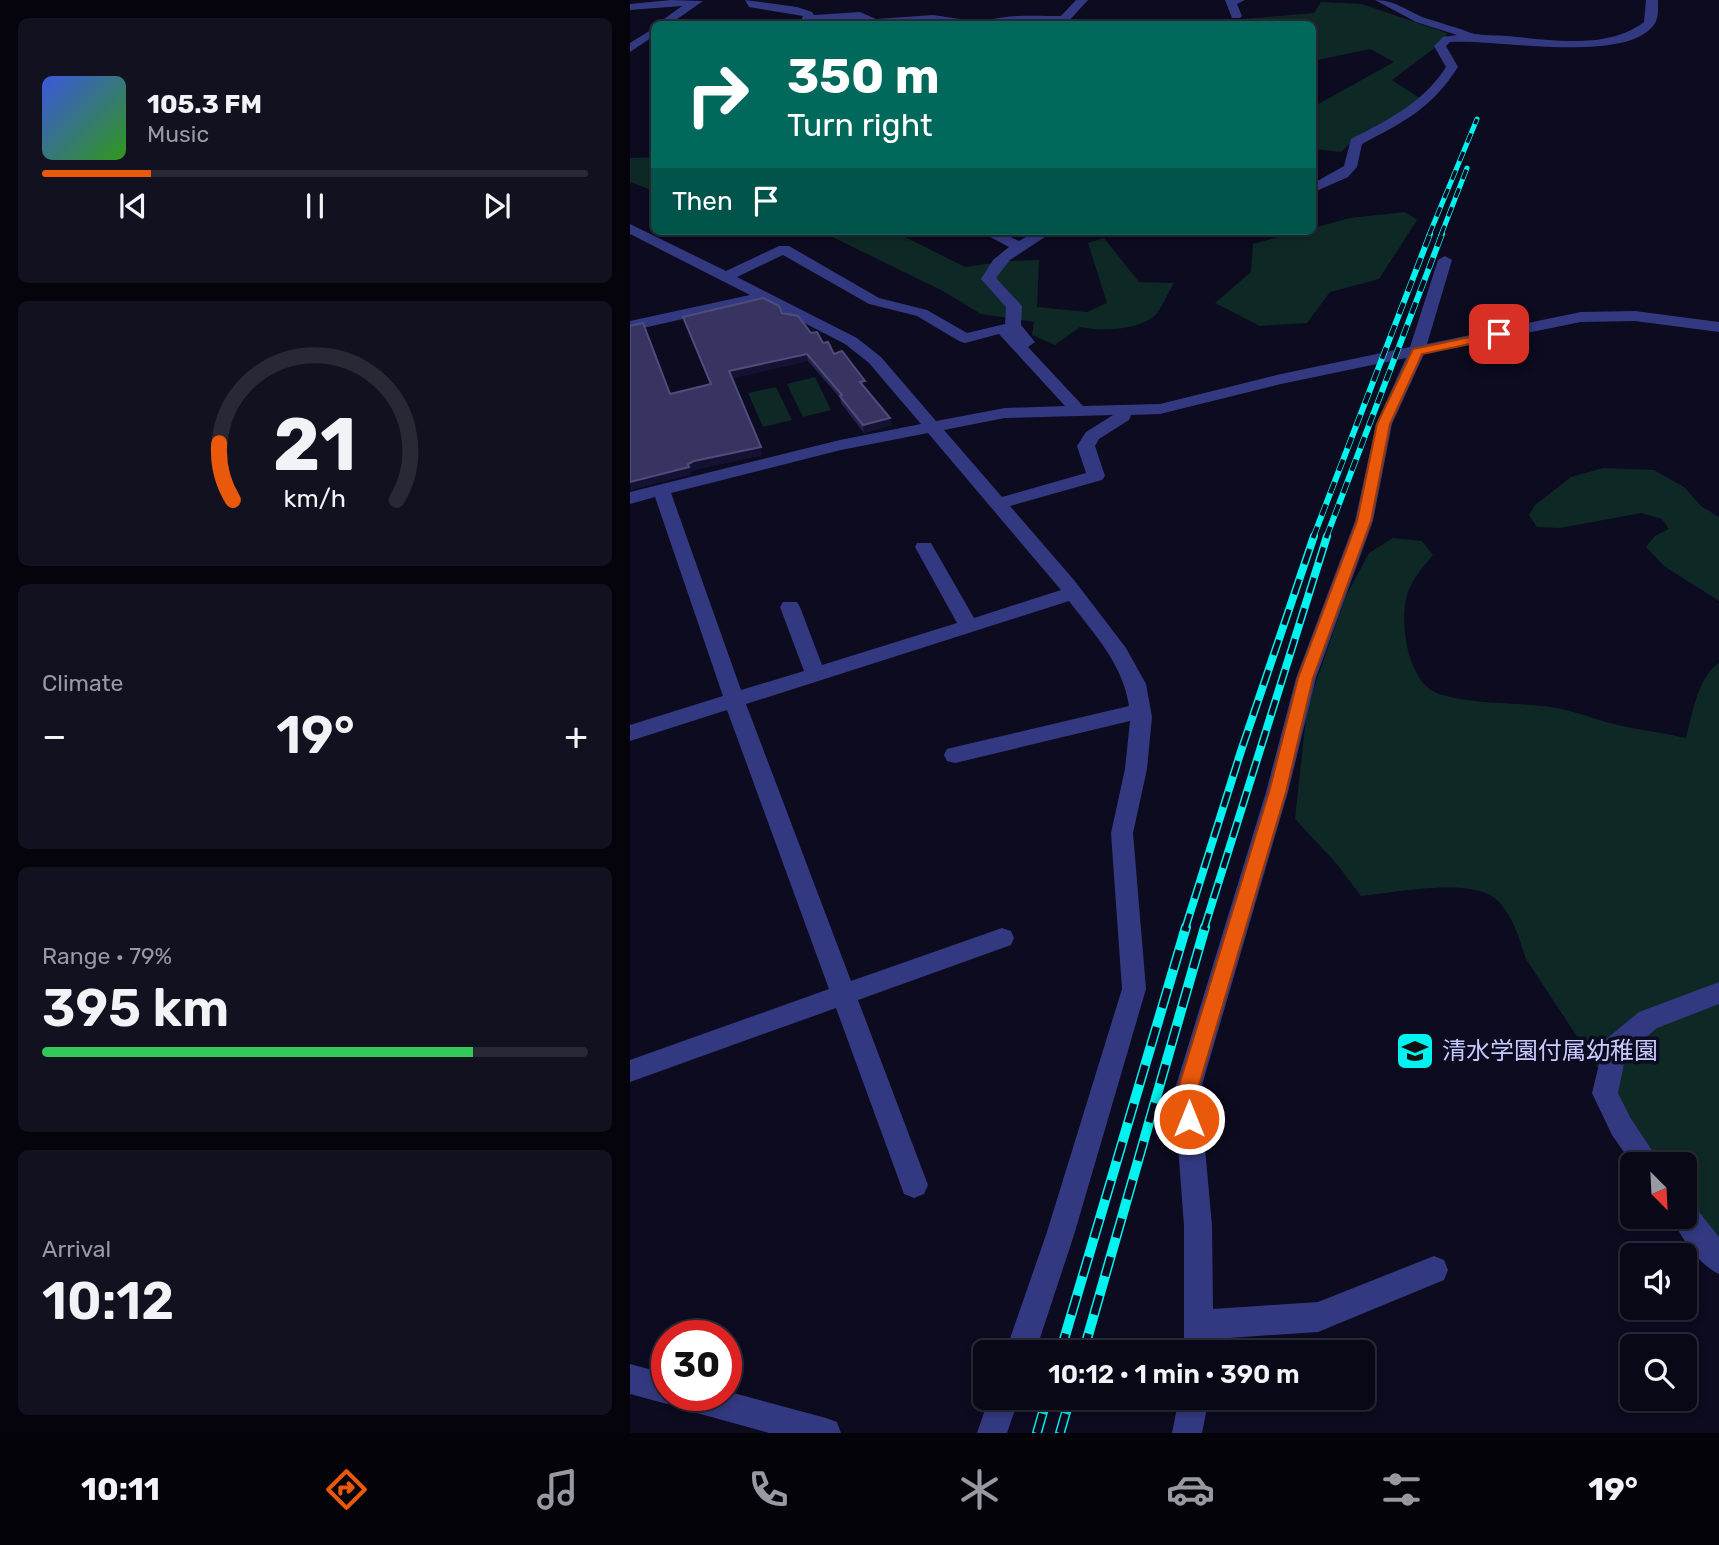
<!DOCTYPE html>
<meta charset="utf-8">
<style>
:root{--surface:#090817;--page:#121120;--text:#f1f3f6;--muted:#999aa1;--line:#292936;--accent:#ea580c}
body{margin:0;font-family:Rubik,"Noto Sans JP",sans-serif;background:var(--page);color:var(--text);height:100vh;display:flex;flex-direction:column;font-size:26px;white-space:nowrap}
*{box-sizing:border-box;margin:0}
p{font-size:23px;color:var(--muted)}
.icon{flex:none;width:38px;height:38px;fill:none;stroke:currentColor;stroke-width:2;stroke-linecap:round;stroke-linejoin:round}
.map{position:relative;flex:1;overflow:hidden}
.side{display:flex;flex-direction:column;gap:18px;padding:18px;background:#05040d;width:630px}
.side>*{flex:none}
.hud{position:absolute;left:21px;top:21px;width:665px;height:214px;border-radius:10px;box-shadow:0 4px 10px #0003,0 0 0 2px var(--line);background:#00695c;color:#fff;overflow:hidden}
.needle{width:46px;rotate:156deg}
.fabs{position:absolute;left:990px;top:1152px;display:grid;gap:14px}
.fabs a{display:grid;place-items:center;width:77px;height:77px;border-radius:10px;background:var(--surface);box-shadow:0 4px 10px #0003,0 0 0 2px var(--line);font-size:35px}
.speed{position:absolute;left:21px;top:1320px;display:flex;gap:14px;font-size:35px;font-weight:700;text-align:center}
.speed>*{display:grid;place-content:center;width:91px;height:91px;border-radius:50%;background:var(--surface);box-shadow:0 4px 10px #0003,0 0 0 2px var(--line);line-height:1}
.speed .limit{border:10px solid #d22;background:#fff;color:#111}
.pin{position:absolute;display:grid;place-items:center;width:60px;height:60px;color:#fff;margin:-30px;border-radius:14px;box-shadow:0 4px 10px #0006}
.me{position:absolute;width:77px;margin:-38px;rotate:0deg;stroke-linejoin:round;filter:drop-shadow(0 0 5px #0008)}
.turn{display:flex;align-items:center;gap:24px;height:147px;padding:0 21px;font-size:32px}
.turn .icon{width:91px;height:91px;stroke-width:2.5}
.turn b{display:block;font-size:49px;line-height:60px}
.then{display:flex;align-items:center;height:66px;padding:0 21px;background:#0003;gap:14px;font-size:26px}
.big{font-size:52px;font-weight:600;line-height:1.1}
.side .widget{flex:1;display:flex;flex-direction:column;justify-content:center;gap:10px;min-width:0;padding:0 24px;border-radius:10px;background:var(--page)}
.side .dial{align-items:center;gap:0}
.dial svg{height:182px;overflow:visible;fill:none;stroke:var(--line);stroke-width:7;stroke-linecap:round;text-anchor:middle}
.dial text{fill:var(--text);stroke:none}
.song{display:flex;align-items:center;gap:21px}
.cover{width:84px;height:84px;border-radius:10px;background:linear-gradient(135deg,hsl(230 70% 55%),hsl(110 70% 35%))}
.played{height:7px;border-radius:4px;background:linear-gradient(90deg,var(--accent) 20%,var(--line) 20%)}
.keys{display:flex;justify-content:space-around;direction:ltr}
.heat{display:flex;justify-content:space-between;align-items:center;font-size:38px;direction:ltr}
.charge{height:10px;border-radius:5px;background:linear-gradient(90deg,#34c759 79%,var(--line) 0)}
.trip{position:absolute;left:343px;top:1340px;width:402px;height:70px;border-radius:10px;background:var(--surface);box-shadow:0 4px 10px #0003,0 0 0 2px var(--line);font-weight:600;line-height:70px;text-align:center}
.tabs{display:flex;height:112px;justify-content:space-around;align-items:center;background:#040309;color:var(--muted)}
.tabs .icon{width:49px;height:49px}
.tabs .selected{color:var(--accent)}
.tabs b{font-size:32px;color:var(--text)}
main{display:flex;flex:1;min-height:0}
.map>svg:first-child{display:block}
.green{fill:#0e2925}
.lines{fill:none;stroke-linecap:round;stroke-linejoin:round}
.minor{fill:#333981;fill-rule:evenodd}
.rail-far3-casing{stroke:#00f3ef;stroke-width:5}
.rail-far2-casing{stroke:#00f3ef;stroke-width:6}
.rail-far1-casing{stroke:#00f3ef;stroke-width:8}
.rail-casing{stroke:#00f3ef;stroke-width:10}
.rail-far3{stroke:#0c0b1f;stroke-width:3.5;stroke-dasharray:10;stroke-linecap:butt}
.rail-far2{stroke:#0c0b1f;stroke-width:4.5;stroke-dasharray:12;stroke-linecap:butt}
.rail-far1{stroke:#0c0b1f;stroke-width:5;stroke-dasharray:16;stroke-linecap:butt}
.rail{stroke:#0c0b1f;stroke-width:7;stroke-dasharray:20;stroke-linecap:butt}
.wall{fill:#25234e}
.shaded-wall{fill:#141233}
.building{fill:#373461;stroke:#4e4c7a;stroke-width:2}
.route{fill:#ea580c;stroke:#983908;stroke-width:2}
.labels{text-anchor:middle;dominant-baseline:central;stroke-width:7;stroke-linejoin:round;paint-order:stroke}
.near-poi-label{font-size:24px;fill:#c8c9ff;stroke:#0c0b1f;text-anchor:start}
</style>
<main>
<section class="side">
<div class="widget">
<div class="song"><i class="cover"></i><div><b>105.3 FM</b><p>Music</p></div></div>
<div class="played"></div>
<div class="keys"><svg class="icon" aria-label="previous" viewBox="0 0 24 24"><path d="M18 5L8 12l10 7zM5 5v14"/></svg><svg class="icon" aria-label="pause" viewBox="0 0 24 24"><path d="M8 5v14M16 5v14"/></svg><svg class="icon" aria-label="next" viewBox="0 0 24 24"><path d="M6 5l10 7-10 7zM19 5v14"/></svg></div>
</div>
<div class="widget dial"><svg viewBox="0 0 100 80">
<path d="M14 69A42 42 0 1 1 86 69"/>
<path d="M14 69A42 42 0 0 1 8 44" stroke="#ea580c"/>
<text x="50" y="56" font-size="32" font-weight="700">21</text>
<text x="50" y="72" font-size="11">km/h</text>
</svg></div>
<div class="widget"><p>Climate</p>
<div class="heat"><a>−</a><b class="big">19°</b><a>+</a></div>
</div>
<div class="widget"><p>Range · 79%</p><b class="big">395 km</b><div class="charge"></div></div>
<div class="widget"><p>Arrival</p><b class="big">10:12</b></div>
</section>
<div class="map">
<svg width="1089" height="1433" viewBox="0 0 1089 1433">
<rect width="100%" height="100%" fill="#0c0b1f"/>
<g class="green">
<path d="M691,2l41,2 85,29 -2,7 -53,40 32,21 -64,33 -19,18 -28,-3v-42l81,-45 -24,-13 -57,12 -1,-37h-126l128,-11z"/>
<path d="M24,157v34l-24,-9v-24z"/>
<path d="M775,212l12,8 -38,59 -49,13 -23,31 -47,3 -45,-23 36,-31 2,-28 47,-13h12l1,-3 37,-10z"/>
<path d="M190,231h84l-5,3 66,33 43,-6 31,-1 -2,47 50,5 20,-9 -19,-60 16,-5 35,44 35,1c-6,9 -13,28 -21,34 -19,14 -52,14 -73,10l-25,18 -23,-10 2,-13 -53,-8 -38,-23z"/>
<path d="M185,377l16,33 -28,7 -16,-33z"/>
<path d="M146,387l16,33 -29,7 -15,-34z"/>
<path d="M973,468l51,2 30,17 17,19 18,11v84l-55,-35 -18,-19 9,-11 14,-7 -7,-10 -21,-6 -81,15 -23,-1 -8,-12 6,-10 36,-28z"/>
<path d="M763,538l29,3 11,14c-7,9 -17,19 -22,30 -15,27 -5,99 28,109 36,11 75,8 112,13 22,3 45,13 67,18 22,5 46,8 68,13 6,-23 12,-62 33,-75v583l-34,-48v-34h-24l-135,-205c-7,-21 -12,-41 -28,-58 -24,-25 -104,-8 -137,-5l-25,-33 -41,-44 12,-111 39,-112 23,-43z"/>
</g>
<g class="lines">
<g class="minor">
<path d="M41,0l32,1 -33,23h-13l25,-18 -52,4v-6z"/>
<path d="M115,0l52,7 15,5 2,3 46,-3 16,7 57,-4 41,6 6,3 -47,-3 -62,3 -14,-5 -58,5 4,-8 -54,-9z"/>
<path d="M446,0h12l-22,24h-85c17,-11 60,-8 80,-8z"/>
<path d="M595,0h20l-8,4 5,12 -2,2h-8z"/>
<path d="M745,0c20,0 32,11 50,18 15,5 31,9 46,15 10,3 26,2 37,3 42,4 100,14 136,-14l2,-22h12c0,9 1,19 -5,26 -31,38 -156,13 -203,16l-4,4 12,21c-27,42 -53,54 -96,77l-5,23 -9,10 -36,16v-9l32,-18 7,-27c38,-20 71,-35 95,-72l-12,-21 9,-9 14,-2 -41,-13z"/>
<path d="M24,28v8l-24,16v-9z"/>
<path d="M0,224l96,47 53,-25h10l90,52 48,12 40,23 38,-9 1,-17 -25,-28 12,-19 16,-13 -30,-16h19l21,10 17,-10h18l-44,29 -14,18 26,28 -1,19 14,17 -7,5 55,59 77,-2 121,-30 129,-27 28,-87 7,-4 7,4 -25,84 154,-32 54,-1 84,11v10l-84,-11 -54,1 -157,32 -32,70 -19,97 -57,157 -28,114 -88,300 12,134 1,83 105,-7 116,-46 10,4 4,10 -4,10 -126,52 -104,7v14h-30v-127l-10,-134 92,-300 30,-114 59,-157 21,-97 30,-66 -125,26 -121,30 -29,1 -2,5 -30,19 -4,7 10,30 -3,4 -92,26 64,74 52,68 20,36 6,33 -5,52 -14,64 13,156 -72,246 -39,118h-30l41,-118 76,-246 -11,-156 14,-64 5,-48 -175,42 -8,-2 -3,-6 3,-6 8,-2 174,-41c-6,-42 -35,-72 -60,-105l-323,103 105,277 151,-53 9,3 3,7 -3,7 -153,55 70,185 -4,9 -10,4 -10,-4 -68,-186 -206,74v-22l199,-71 -102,-279 -97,31v-16l93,-29 -68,-199 -25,7v-12l210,-52 81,-16 -52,-61 -24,-19 -83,-43 -132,30v-10l120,-26 -120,-61zM153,255l86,49 48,12 42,25 6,2 34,-9 66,72 -60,2 -69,13 -55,-64 -24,-19 -120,-61zM483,415l-27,17 -9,14 9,27 -84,24 -58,-67 61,-12zM298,433l133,157 -87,28 -43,-75h-14l-2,4 42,76 -135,42 -22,-58 -3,-5h-14l-3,5 24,64 -63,19 -70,-197 170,-43z"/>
<path d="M1089,982v22l-62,24 -31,26 -8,39 12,24 31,47 -28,1 -21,-30 -20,-42 13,-53 34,-28z"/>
<path d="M1055,1203l10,4 24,30v37c-19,-8 -40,-39 -48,-58h14z"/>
<path d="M0,1364l37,10v21h59v-4l100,27 11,4 4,11h-72l-83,-23 -11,-4 -2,-5 -6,3 -37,-10z"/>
<path d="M359,1398h30l-12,35h-30z"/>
<path d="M549,1398h30l-7,35h-30z"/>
</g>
<defs>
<g id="rail-far3">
<path d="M799,235l48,-116"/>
<path d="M811,235l26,-67"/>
</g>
<g id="rail-far2">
<path d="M683,538l117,-304"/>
<path d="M696,538l116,-304"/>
</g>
<g id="rail-far1">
<path d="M555,929l56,-178 73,-215"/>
<path d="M574,929l123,-393"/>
</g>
<g id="rail">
<path d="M430,1353l126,-426"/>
<path d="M453,1353l122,-426"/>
<path d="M407,1433l10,-35"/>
<path d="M430,1433l10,-35"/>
</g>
</defs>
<use href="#rail-far3" class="rail-far3-casing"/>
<use href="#rail-far2" class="rail-far2-casing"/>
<use href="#rail-far1" class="rail-far1-casing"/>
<use href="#rail" class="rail-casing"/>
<use href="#rail-far3" class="rail-far3"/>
<use href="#rail-far2" class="rail-far2"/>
<use href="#rail-far1" class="rail-far1"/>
<use href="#rail" class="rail"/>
</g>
<path class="wall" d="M152,313l29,20 23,21 32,34 26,37 -28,8 -23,-30 -1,-5 -32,-37 -76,17 30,77 -65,14 -7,3 1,2 -61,16 40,-96 40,-10 -27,-67z"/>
<g class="shaded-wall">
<path d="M21,131h3v15z"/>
<path d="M177,354l1,7 -77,18 -2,-8z"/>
<path d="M260,418l2,7 -28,8 -1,-8z"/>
<path d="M131,447l1,8 -65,14 -7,3 1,2 -61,16v-8l58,-18 6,-3z"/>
</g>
<g class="building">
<rect x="21" y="74" width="3" height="57"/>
<path d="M133,298l16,8 3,7 16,3 13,17 6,-1 6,11 5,-1 6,12 8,-3 23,30 -5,1 30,36 -27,7 -23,-29 2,-1 -35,-41 -78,17 32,76 -67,14 -6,3 1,3 -59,15v-156l13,-3 27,71 41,-10 -28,-67z"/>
</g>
<path class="route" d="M869,331l6,3 -2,3 -81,17 -32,70 -19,97 -58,157 -27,114 -89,300 2,27 -3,6 -7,3 -7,-3 -5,-33 92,-300 29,-114 59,-157 20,-97 36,-75z"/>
<defs>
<symbol id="school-square" viewBox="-11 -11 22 22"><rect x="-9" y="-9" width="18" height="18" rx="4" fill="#00f3ef" stroke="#0c0b1f"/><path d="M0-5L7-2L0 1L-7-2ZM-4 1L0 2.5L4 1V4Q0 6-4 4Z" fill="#111"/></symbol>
</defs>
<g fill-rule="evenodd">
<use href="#school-square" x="763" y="1029" width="44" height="44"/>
</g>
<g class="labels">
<g class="near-poi-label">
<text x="812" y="1051">清水学園付属幼稚園</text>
</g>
</g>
</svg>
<div class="fabs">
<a><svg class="needle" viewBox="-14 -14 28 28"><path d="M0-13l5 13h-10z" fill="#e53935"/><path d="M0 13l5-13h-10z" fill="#999aa1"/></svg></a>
<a><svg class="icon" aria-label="sound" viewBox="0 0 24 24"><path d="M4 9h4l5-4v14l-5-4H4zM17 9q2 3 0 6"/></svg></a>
<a><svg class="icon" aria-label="search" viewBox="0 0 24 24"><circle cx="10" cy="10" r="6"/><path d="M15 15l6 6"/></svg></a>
</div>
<div class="speed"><div class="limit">30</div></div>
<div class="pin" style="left:869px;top:334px;background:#d93025"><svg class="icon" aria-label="arrive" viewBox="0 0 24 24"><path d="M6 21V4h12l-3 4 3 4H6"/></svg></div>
<svg class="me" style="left:559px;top:1119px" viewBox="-20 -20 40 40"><circle r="17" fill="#ea580c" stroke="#fff" stroke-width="3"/><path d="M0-11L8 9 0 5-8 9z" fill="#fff"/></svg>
<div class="trip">10:12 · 1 min · 390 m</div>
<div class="hud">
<div class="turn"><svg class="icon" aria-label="right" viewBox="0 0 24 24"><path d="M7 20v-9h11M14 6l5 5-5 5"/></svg><div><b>350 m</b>Turn right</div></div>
<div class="then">Then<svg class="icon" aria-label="arrive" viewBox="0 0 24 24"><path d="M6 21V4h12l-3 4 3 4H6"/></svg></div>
</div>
</div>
</main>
<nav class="tabs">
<b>10:11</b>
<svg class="icon selected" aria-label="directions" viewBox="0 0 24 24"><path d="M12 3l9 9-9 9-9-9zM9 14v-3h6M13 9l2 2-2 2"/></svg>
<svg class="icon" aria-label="music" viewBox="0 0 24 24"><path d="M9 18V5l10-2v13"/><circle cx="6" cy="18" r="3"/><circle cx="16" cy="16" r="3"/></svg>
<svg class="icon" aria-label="phone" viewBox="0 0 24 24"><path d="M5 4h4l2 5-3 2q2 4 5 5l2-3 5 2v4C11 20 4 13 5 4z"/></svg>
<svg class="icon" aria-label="climate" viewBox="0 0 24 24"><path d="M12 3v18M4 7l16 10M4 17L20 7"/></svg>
<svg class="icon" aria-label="car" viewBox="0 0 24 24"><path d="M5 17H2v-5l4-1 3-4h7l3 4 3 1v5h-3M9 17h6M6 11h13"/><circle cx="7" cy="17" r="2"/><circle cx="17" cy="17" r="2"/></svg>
<svg class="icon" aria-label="filters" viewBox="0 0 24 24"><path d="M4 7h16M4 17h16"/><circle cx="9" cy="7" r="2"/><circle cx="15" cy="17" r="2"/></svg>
<b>19°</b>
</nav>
